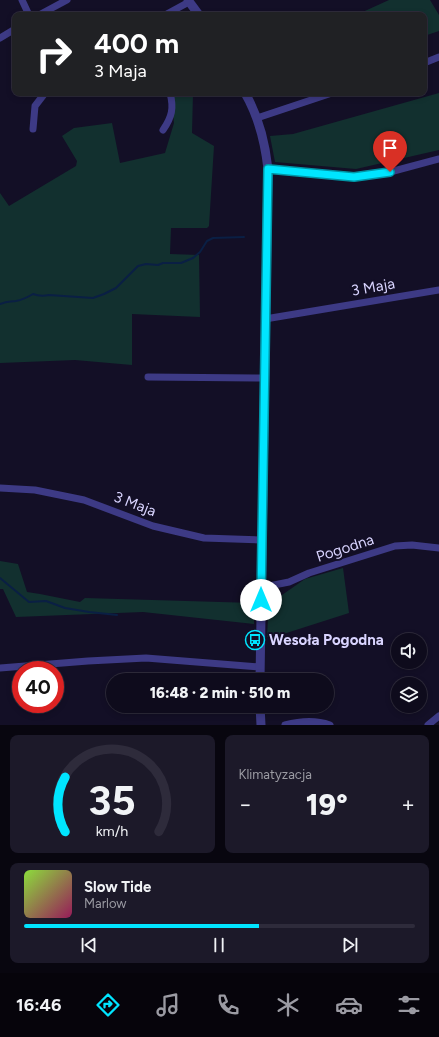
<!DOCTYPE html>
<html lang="pl">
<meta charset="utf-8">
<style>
:root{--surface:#0e0b1c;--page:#1c1929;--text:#f1f3f6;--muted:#9b9ba3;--line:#2e2b3b;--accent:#00e5ff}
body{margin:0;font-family:Figtree,sans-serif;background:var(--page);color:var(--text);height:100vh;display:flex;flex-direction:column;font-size:15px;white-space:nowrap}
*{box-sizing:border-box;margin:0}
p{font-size:13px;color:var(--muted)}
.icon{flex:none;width:22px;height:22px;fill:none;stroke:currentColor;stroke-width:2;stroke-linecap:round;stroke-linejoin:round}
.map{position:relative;height:725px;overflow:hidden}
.details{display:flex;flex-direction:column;gap:10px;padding:10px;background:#08060f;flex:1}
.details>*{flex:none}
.hud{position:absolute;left:12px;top:12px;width:415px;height:84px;border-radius:8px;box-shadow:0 2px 6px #0003,0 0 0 1px var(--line);background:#202124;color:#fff;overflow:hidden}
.tools{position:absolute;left:391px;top:633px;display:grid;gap:8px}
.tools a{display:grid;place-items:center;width:36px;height:36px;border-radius:50%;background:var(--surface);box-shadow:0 2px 6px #0003,0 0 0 1px var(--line);font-size:20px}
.speed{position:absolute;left:12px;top:661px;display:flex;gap:8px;font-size:20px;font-weight:700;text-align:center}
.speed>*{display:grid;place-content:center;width:52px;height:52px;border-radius:50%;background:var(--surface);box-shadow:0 2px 6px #0003,0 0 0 1px var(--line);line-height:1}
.speed .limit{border:6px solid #d22;background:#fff;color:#111}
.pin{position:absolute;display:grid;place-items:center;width:34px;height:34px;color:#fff;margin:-41px -17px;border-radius:50% 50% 50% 0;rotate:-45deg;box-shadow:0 0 4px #0007}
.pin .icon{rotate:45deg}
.me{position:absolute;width:44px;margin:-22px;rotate:0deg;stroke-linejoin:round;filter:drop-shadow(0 0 3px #0008)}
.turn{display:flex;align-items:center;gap:14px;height:84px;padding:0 16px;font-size:18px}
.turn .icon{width:52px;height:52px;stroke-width:2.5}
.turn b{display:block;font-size:28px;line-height:34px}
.big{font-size:30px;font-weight:800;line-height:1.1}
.details .tile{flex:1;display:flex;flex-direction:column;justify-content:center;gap:6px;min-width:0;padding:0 14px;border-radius:8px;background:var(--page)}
.details .dial{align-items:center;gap:0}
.dial svg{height:104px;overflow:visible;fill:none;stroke:var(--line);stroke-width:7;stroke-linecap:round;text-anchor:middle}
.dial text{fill:var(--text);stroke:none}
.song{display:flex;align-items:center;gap:12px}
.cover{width:48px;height:48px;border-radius:6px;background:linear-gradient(135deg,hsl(90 70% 55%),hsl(330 70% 35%))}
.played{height:4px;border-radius:2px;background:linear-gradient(90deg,var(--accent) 60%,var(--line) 60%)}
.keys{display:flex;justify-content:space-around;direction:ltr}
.heat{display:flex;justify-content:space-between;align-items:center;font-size:22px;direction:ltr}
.details .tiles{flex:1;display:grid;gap:10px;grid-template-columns:1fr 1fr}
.tile:last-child{grid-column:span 2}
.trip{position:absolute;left:106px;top:673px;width:228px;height:40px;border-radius:20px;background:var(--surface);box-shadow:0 2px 6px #0003,0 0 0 1px var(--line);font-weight:800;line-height:40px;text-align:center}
.tab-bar{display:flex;height:64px;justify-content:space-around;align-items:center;background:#06040b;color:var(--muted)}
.tab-bar .icon{width:28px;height:28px}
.tab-bar .selected{color:var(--accent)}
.tab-bar b{font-size:18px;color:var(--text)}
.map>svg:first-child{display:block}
.green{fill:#12302f}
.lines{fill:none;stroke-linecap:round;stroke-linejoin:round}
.stream{stroke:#0a1f44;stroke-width:2}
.minor{stroke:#3d3a85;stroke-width:7}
.tertiary{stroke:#3d3a85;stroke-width:9}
.route-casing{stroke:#0095a6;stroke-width:10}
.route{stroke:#00e5ff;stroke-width:7}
.labels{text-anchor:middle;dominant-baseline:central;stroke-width:4;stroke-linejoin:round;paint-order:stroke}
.street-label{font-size:15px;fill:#d9d4ff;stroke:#130f26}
.poi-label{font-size:15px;font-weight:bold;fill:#d9d4ff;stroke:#130f26;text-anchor:start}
</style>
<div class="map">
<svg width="439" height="725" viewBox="0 0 439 725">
<rect width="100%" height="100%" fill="#130f26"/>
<g class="green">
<path d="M389,0h41l9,15v16l-15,5v-21h-68z"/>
<path d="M171,93h22l-1,40 22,13 -5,80 -2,2h-36l-1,26 29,1 1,62 -68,-3v51l-57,-5 -75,3v-170l9,13 67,-40 1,-5 -15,-25 12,-8 38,-5 8,40 45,-10 9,-30z"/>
<path d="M439,93v57l-83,19 -81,-7 -5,-26 23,-2z"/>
<path d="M0,561l18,3 9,28 13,2 40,8 5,-4 169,5v21l-111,-12 -127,5 -13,-28h-3z"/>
<path d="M343,568l6,45 -75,24h-7l1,-19 4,-12 10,-11 23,-16z"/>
</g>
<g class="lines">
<g class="stream">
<path d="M0,304c8,-3 9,-2 16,-3 6,-1 12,-4 17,-7 5,2 11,2 16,1l44,3 11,-4 12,-6 22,-22 8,-2 12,1 5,-2h18l12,-5 7,-6 7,-11 6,-3 31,-1"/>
<path d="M0,578l29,24 17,-1 19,7 24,4 28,3"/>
</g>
<g class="minor">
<path d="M22,0l7,15"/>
<path d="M39,15l28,-15"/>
<path d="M165,15l24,-13"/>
<path d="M0,38l15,-9"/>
<path d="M424,63l15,-6"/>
<path d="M257,118l75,-25"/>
<path d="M33,129l2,-23 10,-13"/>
<path d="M163,130c9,-13 11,-22 7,-37"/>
<path d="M268,169l86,8 36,-5 49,-13"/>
<path d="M265,319l174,-29"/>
<path d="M148,377l116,1"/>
<path d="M0,488l35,2 49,10 69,26 51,12 58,2"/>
<path d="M261,587l8,-1 20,-4 20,-9 86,-27 17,-1 27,3"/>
<path d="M0,668l88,-7 58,-3 114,9"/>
<path d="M285,725c15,-4 31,-5 45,0"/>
<path d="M428,725l11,-9"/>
</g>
<g class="tertiary">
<path d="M188,0l11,15"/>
<path d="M245,93c14,24 20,49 23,76l-8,511"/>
<path d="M260,706l1,19"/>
</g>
</g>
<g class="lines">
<defs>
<path id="route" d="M261,600l7,-431 86,8 36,-5"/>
</defs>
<use href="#route" class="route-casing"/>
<use href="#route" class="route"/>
</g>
<defs>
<symbol id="bus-ring" viewBox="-11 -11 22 22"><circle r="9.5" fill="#130f26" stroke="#00e5ff" stroke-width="1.5"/><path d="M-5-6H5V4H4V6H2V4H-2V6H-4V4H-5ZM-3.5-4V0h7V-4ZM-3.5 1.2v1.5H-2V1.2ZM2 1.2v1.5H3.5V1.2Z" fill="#00e5ff"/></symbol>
</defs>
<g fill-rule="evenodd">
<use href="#bus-ring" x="244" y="629" width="22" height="22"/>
</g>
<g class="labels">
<g class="street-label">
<text transform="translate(373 287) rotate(-10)">3 Maja</text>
<text transform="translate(135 504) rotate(21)">3 Maja</text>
<text transform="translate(345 548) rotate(-18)">Pogodna</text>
</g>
<g class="poi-label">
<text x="269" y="640">Wesoła Pogodna</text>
</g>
</g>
</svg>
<div class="tools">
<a><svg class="icon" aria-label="sound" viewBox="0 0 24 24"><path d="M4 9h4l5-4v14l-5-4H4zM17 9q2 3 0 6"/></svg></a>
<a><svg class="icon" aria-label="layers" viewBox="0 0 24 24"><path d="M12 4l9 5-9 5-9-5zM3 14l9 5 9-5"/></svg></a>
</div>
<div class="speed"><div class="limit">40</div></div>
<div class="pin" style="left:390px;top:172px;background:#d93025"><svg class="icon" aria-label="arrive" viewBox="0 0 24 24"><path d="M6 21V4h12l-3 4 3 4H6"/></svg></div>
<svg class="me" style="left:261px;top:600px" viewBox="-20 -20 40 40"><circle r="19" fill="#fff"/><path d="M0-13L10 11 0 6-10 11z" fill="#00e5ff"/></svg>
<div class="trip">16:48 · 2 min · 510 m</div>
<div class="hud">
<div class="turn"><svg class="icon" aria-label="right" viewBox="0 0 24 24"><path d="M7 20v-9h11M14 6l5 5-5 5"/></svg><div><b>400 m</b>3 Maja</div></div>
</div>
</div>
<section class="details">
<div class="tiles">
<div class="tile dial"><svg viewBox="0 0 100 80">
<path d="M14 69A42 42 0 1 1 86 69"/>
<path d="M14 69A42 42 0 0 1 14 27" stroke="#00e5ff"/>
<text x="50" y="56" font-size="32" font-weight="700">35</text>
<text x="50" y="72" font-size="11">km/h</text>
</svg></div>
<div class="tile"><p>Klimatyzacja</p>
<div class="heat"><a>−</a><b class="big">19°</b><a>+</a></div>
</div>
<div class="tile">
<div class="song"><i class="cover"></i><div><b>Slow Tide</b><p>Marlow</p></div></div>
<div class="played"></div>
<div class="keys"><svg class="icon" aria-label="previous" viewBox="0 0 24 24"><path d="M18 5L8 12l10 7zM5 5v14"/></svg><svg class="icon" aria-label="pause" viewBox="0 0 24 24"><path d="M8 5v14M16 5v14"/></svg><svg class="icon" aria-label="next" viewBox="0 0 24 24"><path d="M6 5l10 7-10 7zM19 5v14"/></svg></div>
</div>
</div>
</section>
<nav class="tab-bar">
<b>16:46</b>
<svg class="icon selected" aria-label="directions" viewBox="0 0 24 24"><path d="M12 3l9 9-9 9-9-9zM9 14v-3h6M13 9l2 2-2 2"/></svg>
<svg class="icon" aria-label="music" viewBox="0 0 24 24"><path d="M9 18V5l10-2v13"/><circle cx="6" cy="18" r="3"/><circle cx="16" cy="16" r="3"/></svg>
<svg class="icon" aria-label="phone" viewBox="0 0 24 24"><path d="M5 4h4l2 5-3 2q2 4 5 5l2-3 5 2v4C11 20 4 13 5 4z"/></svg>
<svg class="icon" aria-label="climate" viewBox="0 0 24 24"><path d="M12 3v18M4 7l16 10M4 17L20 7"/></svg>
<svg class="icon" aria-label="car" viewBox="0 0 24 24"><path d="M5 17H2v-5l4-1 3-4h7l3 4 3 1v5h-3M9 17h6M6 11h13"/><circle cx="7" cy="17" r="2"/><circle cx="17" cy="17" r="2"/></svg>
<svg class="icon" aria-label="filters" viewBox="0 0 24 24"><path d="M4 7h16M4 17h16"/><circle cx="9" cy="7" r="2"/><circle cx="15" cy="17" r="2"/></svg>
</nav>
